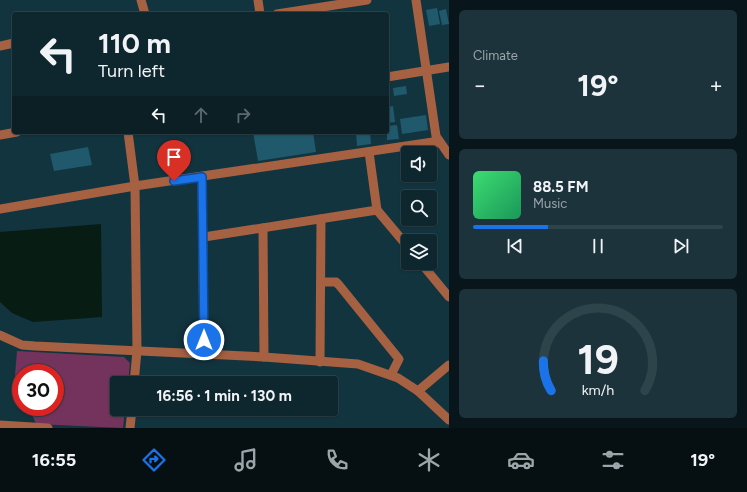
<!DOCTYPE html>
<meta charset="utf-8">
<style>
:root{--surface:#0e272f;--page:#1c333b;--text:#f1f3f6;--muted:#9ba5aa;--line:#2e444b;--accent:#1a73e8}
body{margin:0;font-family:Figtree,sans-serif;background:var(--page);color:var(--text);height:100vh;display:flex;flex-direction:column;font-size:15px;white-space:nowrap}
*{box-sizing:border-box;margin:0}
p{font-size:13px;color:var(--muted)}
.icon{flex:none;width:22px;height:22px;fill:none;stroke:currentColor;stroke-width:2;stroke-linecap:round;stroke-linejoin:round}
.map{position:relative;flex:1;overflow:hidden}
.details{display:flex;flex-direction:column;gap:10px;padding:10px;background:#08151a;width:298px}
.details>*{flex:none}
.banner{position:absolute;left:12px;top:12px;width:377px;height:122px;border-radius:4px;box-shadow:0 1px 3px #0004,0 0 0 1px var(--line);background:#0e272f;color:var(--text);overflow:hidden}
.fabs{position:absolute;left:401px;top:146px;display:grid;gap:8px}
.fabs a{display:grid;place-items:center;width:36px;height:36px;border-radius:4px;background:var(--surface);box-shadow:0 1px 3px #0004,0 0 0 1px var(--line);font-size:20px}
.speed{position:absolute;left:12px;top:364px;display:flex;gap:8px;font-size:20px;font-weight:700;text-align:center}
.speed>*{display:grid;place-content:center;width:52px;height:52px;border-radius:50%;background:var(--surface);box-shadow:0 1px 3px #0004,0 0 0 1px var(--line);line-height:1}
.speed .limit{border:6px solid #d22;background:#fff;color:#111}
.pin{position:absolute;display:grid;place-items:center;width:34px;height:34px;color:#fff;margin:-41px -17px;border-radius:50% 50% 50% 0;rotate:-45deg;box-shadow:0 0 4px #0007}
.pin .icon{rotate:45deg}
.me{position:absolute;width:44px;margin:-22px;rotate:0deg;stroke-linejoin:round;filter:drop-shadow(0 0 3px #0008)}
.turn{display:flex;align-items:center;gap:14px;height:84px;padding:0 20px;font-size:18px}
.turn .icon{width:52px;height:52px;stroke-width:2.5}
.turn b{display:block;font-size:28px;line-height:34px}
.lanes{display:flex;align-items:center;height:38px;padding:0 20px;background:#0003;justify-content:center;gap:20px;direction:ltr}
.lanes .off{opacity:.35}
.big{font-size:30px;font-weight:700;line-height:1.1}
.details .card{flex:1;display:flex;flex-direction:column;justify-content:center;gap:6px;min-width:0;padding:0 14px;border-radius:6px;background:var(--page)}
.details .dial{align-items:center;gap:0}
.dial svg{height:104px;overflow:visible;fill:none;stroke:var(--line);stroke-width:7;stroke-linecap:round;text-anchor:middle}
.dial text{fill:var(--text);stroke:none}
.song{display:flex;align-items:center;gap:12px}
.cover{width:48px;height:48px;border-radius:6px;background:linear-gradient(135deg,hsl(140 70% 55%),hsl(150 70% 35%))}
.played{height:4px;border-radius:2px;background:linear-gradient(90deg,var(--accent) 30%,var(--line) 30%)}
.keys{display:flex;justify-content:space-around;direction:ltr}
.heat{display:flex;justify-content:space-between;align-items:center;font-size:22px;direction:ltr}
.trip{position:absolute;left:110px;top:376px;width:228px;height:40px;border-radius:4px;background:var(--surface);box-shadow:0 1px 3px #0004,0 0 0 1px var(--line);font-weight:700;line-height:40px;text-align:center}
.menu{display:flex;height:64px;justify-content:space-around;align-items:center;background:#061013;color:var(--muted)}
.menu .icon{width:28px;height:28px}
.menu .selected{color:var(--accent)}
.menu b{font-size:18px;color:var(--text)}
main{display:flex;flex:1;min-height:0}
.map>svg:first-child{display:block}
.green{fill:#74335c}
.water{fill:#071c13}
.building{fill:#20596c}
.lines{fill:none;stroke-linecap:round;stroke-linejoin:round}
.minor{stroke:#a66042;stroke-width:9}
.route-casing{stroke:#114b97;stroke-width:10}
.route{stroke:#1a73e8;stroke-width:7}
</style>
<main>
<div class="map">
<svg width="449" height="428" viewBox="0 0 449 428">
<rect width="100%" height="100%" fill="#12343f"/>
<path class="green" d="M17,351l107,6 6,6 -2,20h-11v26h8l-2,19 -87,-4 -7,-17h26v-34h-34v16l-6,-14z"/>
<path class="water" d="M101,224l1,93 -69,5 -21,-9 -12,-11v-70z"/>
<g class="building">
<path d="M437,8l3,16 -11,2 -3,-16z"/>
<path d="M446,9l3,15 -7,1 -3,-14z"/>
<path d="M406,86l1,8 -13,2 -1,-8z"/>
<path d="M393,106l2,16 -8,1v-16z"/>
<path d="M426,115l2,15 -26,4 -2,-15z"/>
<path d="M397,125l2,14 -12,1v-14z"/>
<path d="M253,132h60l3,20 -58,9z"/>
<path d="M356,132h14l1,12 -14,2z"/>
<path d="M88,147l4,18 -38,6 -4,-17z"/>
</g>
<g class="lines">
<g class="minor">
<path d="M141,0l4,14"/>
<path d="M258,0l2,14"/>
<path d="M416,0l20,136 13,19"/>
<path d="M277,14l90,-14"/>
<path d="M0,46l14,-3"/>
<path d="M387,77l62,-10"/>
<path d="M128,132l7,54 2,165 -3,32"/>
<path d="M0,135l17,-3"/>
<path d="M369,152l8,58 31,37"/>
<path d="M202,177l2,177"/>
<path d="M0,209l135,-23 298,-44 6,1"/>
<path d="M263,228l1,129"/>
<path d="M204,237l173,-27"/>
<path d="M421,263l28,34"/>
<path d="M321,282h15l3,3 60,74 -8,16"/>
<path d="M0,335l22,10 13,1 229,11 94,7 40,14 20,13 31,29"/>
<path d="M320,362l1,-143"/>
<path d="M418,391l31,-26"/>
<path d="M0,425l48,3"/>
<path d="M130,428l2,-19"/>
</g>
</g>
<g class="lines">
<defs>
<path id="route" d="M174,181l28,-4 2,163"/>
</defs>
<use href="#route" class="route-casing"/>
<use href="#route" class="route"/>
</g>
</svg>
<div class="fabs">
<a><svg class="icon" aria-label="sound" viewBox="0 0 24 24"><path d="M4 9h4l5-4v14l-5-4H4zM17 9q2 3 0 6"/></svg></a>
<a><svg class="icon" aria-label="search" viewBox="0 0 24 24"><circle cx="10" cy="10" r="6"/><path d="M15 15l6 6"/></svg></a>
<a><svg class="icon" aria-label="layers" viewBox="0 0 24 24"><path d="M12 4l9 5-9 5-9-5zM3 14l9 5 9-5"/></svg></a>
</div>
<div class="speed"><div class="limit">30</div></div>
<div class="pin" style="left:174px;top:181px;background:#d93025"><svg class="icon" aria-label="arrive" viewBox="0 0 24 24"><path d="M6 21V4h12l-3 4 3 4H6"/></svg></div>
<svg class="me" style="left:204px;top:340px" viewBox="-20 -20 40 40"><circle r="17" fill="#1a73e8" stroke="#fff" stroke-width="3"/><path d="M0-11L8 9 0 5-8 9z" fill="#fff"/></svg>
<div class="trip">16:56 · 1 min · 130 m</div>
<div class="banner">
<div class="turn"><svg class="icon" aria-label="left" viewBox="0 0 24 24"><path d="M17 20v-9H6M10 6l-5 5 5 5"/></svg><div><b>110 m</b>Turn left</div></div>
<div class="lanes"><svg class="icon" aria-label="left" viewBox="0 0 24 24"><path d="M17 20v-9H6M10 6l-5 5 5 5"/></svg><svg class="icon off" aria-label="ahead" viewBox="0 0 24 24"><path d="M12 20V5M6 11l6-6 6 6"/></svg><svg class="icon off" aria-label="right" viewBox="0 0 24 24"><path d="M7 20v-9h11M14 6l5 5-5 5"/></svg></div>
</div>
</div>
<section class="details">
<div class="card"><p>Climate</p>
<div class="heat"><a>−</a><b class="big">19°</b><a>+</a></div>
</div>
<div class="card">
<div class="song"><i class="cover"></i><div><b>88.5 FM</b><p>Music</p></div></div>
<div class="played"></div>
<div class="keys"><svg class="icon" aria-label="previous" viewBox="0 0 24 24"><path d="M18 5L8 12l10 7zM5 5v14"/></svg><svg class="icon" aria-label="pause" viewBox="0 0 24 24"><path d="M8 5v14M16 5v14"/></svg><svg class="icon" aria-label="next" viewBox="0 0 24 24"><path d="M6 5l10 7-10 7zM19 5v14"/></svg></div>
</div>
<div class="card dial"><svg viewBox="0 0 100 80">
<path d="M14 69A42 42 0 1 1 86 69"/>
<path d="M14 69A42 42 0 0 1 8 46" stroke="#1a73e8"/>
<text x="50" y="56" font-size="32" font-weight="700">19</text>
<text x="50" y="72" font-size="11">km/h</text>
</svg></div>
</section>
</main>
<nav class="menu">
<b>16:55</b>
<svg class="icon selected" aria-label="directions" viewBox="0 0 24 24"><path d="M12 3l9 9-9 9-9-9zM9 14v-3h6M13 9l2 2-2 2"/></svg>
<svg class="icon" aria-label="music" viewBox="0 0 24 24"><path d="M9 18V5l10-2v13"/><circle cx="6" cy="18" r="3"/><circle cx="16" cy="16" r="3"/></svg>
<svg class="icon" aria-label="phone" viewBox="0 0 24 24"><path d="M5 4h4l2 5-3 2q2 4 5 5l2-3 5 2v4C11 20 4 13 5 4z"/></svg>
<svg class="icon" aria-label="climate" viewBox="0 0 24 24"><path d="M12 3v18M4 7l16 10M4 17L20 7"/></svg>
<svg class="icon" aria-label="car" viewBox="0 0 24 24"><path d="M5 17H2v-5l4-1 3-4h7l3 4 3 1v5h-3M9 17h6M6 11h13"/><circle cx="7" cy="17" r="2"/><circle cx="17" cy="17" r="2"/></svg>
<svg class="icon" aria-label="filters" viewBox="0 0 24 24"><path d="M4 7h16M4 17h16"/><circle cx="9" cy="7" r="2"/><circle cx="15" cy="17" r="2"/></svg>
<b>19°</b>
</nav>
